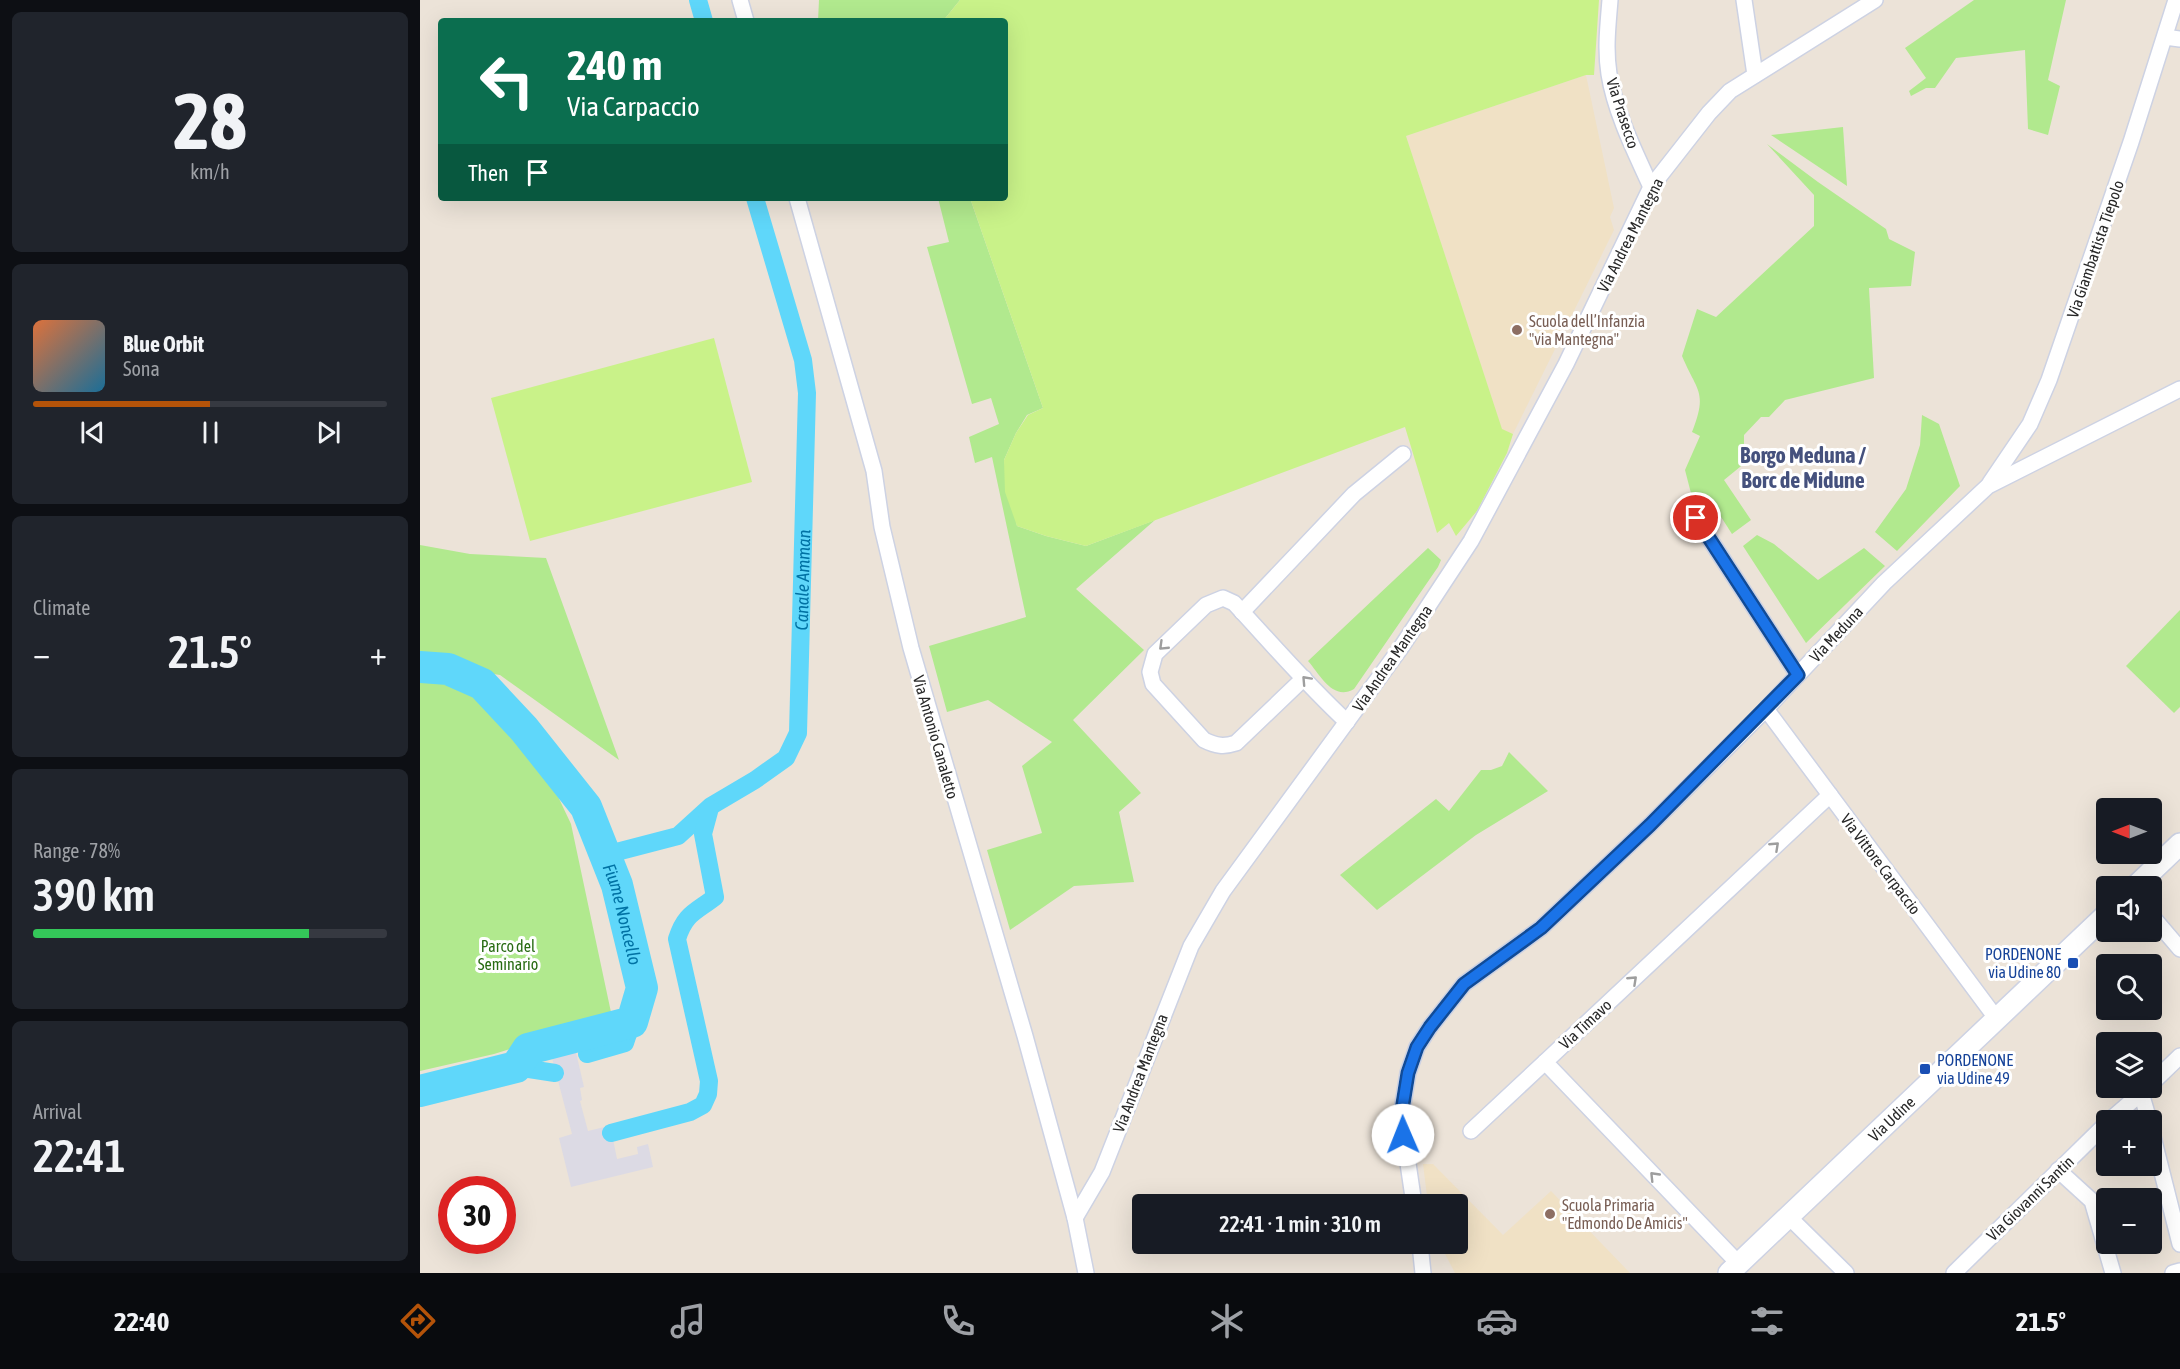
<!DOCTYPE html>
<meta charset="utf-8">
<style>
:root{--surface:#171b24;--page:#20242c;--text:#f1f3f6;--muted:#9ea1a6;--line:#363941;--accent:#b45309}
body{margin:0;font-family:"Asap Condensed",sans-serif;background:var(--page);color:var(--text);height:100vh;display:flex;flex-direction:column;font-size:22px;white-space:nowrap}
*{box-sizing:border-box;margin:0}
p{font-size:20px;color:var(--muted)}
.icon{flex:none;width:33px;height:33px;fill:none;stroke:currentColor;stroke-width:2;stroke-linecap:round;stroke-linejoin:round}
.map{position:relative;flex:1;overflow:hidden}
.drawer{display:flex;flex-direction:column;gap:12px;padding:12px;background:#0d0f14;width:420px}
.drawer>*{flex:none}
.top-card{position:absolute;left:18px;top:18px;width:570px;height:183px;border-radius:6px;box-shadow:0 6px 24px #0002;background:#0b6e4f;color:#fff;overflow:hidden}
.needle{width:39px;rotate:270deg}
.fabs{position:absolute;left:1676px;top:798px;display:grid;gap:12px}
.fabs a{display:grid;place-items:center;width:66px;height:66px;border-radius:6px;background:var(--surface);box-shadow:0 6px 24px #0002;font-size:30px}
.speed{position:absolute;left:18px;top:1176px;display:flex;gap:12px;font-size:30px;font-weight:700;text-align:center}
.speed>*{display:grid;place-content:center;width:78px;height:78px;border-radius:50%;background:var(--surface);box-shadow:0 6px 24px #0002;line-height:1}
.speed .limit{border:9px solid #d22;background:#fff;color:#111}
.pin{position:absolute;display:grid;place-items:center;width:51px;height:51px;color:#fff;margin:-26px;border:3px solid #fff;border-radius:50%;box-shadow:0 2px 6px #0007}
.me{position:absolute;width:66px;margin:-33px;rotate:359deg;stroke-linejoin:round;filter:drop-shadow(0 0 4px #0008)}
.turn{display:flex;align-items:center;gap:21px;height:126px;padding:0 30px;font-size:27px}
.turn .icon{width:78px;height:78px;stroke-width:2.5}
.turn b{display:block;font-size:42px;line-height:51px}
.then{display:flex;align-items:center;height:57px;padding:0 30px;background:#0003;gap:12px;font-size:22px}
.big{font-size:45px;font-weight:600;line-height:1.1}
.drawer .widget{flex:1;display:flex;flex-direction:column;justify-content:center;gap:9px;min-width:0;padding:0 21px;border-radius:9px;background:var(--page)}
.drawer .dial{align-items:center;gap:0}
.dial b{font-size:78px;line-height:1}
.song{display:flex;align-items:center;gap:18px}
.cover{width:72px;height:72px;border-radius:9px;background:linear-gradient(135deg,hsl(20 70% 55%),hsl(200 70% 35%))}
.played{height:6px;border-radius:3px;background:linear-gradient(90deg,var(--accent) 50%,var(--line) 50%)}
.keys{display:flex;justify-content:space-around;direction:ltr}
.heat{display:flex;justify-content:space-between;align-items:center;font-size:33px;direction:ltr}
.charge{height:9px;border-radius:4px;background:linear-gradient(90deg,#34c759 78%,var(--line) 0)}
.trip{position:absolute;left:712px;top:1194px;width:336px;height:60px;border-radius:6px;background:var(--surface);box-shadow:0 6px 24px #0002;font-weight:600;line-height:60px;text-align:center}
.dock{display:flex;height:96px;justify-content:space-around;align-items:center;background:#090b0e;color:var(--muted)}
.dock .icon{width:42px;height:42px}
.dock .selected{color:var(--accent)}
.dock b{font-size:27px;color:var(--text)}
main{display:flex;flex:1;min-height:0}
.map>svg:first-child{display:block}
.industrial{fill:#dcdae4}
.education{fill:#f0e1c5}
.green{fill:#b1e98e}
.pitch{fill:#c9f289}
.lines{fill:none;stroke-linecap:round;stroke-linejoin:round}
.canal{stroke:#5fd7fa;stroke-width:18}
.river{stroke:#5fd7fa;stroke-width:32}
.street-casing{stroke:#cdd2e3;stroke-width:18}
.secondary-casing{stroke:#cdd2e3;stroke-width:24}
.street{stroke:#fff;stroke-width:15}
.secondary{stroke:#fff;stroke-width:21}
.oneway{stroke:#9e9e9e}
.route-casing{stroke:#114b97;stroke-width:15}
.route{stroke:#1a73e8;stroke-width:10}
.education-dot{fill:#8d6e63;stroke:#fff;stroke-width:2}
.transit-dot{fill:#1a4fb4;stroke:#fff;stroke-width:2}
.labels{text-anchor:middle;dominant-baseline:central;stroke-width:6;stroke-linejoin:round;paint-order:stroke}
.street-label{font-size:16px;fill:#282828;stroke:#fff}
.education-label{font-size:16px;fill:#785e54;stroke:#fff;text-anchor:start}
.park-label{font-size:16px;fill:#286b12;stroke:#fff}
.transit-label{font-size:16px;fill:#164399;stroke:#fff;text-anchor:end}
.water-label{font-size:18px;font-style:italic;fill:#0072a4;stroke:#fff}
.district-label{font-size:22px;font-weight:bold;fill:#45517d;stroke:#fff}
</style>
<main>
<section class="drawer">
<div class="widget dial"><b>28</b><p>km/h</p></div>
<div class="widget">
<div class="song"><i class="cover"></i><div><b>Blue Orbit</b><p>Sona</p></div></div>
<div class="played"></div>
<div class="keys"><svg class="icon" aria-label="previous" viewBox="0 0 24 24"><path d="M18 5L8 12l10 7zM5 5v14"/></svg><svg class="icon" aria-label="pause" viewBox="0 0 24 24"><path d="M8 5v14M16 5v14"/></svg><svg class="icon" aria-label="next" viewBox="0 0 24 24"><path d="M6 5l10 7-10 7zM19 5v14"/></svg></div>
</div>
<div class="widget"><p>Climate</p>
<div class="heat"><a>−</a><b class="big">21.5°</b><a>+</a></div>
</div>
<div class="widget"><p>Range · 78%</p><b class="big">390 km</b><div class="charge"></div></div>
<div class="widget"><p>Arrival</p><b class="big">22:41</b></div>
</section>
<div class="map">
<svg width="1760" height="1273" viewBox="0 0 1760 1273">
<rect width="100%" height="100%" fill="#ece3d8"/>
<path class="industrial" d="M280,903l3,13 -7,3 -9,9 -3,13 32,142 -3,21 -10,10 -14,6 -76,19 4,20 21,-5 -1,-7 11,-3 5,23 -82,20 -12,-49 13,-4 -21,-80 24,-6 9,39 -4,1 2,12 -2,1 8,30 102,-25 11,-9 3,-9 -1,-9 -32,-143 4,-14 9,-11z"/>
<g class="education">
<path d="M1166,75l28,133 -4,9 4,13 -101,204 -11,-4 -96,-294z"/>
<path d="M1003,1164h10l70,71 48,-44 79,82h-175l-11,-21 -9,-8h23v-40h-30z"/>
</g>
<g class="green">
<path d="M399,0h141l-17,21h-125z"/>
<path d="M1554,0h92l-18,80 12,6 -12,49 -20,-6 -3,-79 -69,8 -21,30h-9l-15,8 -2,-5 17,-13 -21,-30z"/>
<path d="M1423,127l4,59 -76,-51z"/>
<path d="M1347,144l51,38 68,47 3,10 26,13 -4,34 -42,2 5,90 -89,22 -16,17h-8l-17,18v17l7,6 -27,22 27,40 -19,14 -25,-39 -14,6 -8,-31 15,-34 -8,-4c16,-41 5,-40 -10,-76l15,-47 19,8 98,-91v-31z"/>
<path d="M518,198h32l73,210 -16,7 -11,18 -12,27 13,66 29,10 40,10 69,-26 -79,69 68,61 -71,70 68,73 -22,19 15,70 -60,4 -64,44 -23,-80 55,-17 -20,-67 30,-24 -64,-42 -41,12 -18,-66 97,-29 -34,-160 -17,6 -6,-26 30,-13 -8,-26 -19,6 -45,-157 22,-5z"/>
<path d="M1502,415l17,9 21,62 -63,65 -22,-19 31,-43 14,-44z"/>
<path d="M1337,535l17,9 44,36 46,-32 21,18 -79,77 -63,-97z"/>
<path d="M0,545l50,9 76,4 73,202 -119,-85 -80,-12z"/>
<path d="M1008,548l13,12 -3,7 -84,122c-21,12 -33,-13 -46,-28z"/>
<path d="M1760,610v97l-6,6 -48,-47z"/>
<path d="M19,677l31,12 34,33 49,64 18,38 41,193 -7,8 -60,13 -51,16 -74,17v-393z"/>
<path d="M1089,752l39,39 -72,44 -99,75 -37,-35 96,-76 13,12 32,-41h10l11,-4z"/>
</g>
<g class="pitch">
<path d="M540,0h639l-5,75h-8l-180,61 96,293 11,5 -6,19 -30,58 -21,25 -7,-13 -12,10 -32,-106 -319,119 -40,-10 -29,-10 -12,-34 -1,-32 12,-27 12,-18 15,-7 -73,-210h35v-177h-62z"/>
<path d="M294,338l38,144 -222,59 -39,-143z"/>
</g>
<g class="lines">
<g class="canal">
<path d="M278,0l6,21"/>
<path id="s1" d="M185,855l73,-19 33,-30 44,-26 31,-22 12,-25 9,-340 -4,-33 -48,-162"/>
<path d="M167,1054l38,-11 7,-21"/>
<path d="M96,1067l39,6"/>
<path d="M191,1133l79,-21 13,-7 5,-11 1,-13 -32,-142c8,-26 19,-27 38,-42l-12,-63 7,-26"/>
</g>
<path class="river" id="s2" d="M0,667l28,2 34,15 42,45 62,78 31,78 25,103 -10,34 -104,27 -12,18 -96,24"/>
<defs>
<g id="street">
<path d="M320,0l6,21"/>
<path d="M1190,0c-2,25 -5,49 -1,74 6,38 26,78 42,113"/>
<path d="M1324,0l11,75"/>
<path d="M1745,37l15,2"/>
<path d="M377,198l77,273 8,56 29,121 114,388 50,182 11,55"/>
<path d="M1570,483l40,-59 19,-44 82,-238 45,-142"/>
<path d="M1276,518l102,157"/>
<path d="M822,612l112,-118 49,-40"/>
<path d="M884,678l-68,65c-12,4 -20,3 -32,-3l-51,-56 -3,-12 5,-18 51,-49 17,-7 11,5c37,40 73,82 113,119"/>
<path d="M1346,709l230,309"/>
<path d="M1731,915l29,34"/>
<path d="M1731,1084l29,-28"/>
<path d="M1721,1093l8,27"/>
<path d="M1690,1120l37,-32"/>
<path d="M1731,1129l29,115"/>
<path d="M1051,1131l74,-69"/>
<path d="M1638,1170l34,31 21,72"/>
<path d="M994,1204l-13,-88 7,-43 9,-26 13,-20 34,-43 77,-56 109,-103 116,-116 118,-126 104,-97 192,-97"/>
<path d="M1368,1216l58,57"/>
<path d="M655,1218l27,-46 89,-226 32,-55 177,-242 71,-108 95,-177 85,-177 58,-74 21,-22 145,-91"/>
<path d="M1000,1244l3,29"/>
<path d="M1319,1264l-194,-202 285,-267"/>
<path d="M1534,1273l152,-149"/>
<path d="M1753,1273l7,-2"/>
</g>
<g id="secondary">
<path d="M1716,886l44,-42"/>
<path id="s3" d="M1309,1273l377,-358"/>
</g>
</defs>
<use href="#street" class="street-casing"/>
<use href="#secondary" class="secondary-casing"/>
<use href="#street" class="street"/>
<use href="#secondary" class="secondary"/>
</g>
<defs><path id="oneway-chevron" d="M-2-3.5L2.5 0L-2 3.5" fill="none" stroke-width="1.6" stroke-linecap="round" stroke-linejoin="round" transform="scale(1.5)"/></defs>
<g class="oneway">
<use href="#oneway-chevron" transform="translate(743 646) rotate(136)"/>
<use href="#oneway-chevron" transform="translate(886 680) rotate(-133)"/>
<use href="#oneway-chevron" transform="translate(1355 846) rotate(-43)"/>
<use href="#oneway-chevron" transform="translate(1213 980) rotate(-43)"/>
<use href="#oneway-chevron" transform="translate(1234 1176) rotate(-134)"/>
</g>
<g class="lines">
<defs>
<path id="route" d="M983,1135l-2,-19 7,-43 9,-26 13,-20 34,-43 77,-56 109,-103 148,-150 -102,-157"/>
</defs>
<use href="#route" class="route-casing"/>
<use href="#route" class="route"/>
</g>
<g class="education-dot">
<circle cx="1097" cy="330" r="6"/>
<circle cx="1130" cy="1214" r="6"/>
</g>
<g class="transit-dot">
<rect x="1647" y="957" width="12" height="12" rx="3"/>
<rect x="1499" y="1063" width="12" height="12" rx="3"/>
</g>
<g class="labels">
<g class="street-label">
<text transform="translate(1203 113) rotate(72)">Via Prasecco</text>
<text transform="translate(1210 235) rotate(-63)">Via Andrea Mantegna</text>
<text transform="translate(1675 249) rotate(-71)">Via Giambattista Tiepolo</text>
<text transform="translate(1416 634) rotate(-47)">Via Meduna</text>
<text transform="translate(972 658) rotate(-55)">Via Andrea Mantegna</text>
<text transform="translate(516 737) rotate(74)">Via Antonio Canaletto</text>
<text transform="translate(1461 864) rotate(53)">Via Vittore Carpaccio</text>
<text transform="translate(1165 1024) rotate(-43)">Via Timavo</text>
<text transform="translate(720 1073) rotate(-69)">Via Andrea Mantegna</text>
<text stroke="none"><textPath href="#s3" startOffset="224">Via Udine</textPath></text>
<text transform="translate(1610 1198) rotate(-44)">Via Giovanni Santin</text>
</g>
<g class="education-label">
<text x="1109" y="321">Scuola dell’Infanzia<tspan x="1109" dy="18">"via Mantegna"</tspan></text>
<text x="1142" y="1205">Scuola Primaria<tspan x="1142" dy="18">"Edmondo De Amicis"</tspan></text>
</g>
<g class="park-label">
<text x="88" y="946">Parco del<tspan x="88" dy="18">Seminario</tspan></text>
</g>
<g class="transit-label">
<text x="1641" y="954">PORDENONE<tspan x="1641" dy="18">via Udine 80</tspan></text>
<text x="1517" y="1060" text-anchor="start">PORDENONE<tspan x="1517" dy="18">via Udine 49</tspan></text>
</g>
<g class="water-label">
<text stroke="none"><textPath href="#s1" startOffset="390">Canale Amman</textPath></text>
<text stroke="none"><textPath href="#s2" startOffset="340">Fiume Noncello</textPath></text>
</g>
<g class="district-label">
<text x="1383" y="455">Borgo Meduna /<tspan x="1383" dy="25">Borc de Midune</tspan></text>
</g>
</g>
</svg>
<div class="fabs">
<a><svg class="needle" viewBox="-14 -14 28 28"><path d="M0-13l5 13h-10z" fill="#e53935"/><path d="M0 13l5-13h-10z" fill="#9ea1a6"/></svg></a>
<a><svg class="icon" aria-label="sound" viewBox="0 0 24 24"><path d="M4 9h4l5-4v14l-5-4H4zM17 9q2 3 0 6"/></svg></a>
<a><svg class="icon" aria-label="search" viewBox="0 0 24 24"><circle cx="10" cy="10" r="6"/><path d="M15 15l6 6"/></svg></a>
<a><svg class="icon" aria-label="layers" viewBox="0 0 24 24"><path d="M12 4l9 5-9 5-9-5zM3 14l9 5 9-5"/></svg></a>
<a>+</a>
<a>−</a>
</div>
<div class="speed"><div class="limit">30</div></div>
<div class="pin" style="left:1276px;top:518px;background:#d93025"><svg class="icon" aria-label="arrive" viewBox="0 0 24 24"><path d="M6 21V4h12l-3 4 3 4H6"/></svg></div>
<svg class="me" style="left:983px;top:1135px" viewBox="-20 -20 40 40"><circle r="19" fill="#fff"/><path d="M0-13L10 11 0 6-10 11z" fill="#1a73e8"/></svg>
<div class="trip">22:41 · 1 min · 310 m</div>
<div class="top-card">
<div class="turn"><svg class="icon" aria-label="left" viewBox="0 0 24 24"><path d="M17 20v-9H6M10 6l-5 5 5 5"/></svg><div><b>240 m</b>Via Carpaccio</div></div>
<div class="then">Then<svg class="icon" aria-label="arrive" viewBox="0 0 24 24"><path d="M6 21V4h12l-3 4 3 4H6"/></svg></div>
</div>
</div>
</main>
<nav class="dock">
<b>22:40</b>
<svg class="icon selected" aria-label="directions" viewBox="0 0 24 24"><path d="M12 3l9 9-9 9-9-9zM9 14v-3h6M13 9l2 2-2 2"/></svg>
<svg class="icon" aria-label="music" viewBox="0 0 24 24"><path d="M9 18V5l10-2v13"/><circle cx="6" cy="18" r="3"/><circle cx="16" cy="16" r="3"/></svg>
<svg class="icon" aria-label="phone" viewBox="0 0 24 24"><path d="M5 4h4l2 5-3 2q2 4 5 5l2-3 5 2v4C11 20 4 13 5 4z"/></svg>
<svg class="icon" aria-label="climate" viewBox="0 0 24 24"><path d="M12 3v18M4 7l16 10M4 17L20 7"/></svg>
<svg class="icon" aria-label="car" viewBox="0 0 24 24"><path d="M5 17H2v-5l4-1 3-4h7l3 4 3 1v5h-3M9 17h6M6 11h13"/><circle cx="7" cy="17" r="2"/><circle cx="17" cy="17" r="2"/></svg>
<svg class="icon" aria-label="filters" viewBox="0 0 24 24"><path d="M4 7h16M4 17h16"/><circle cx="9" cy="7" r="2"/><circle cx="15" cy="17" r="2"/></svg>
<b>21.5°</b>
</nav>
